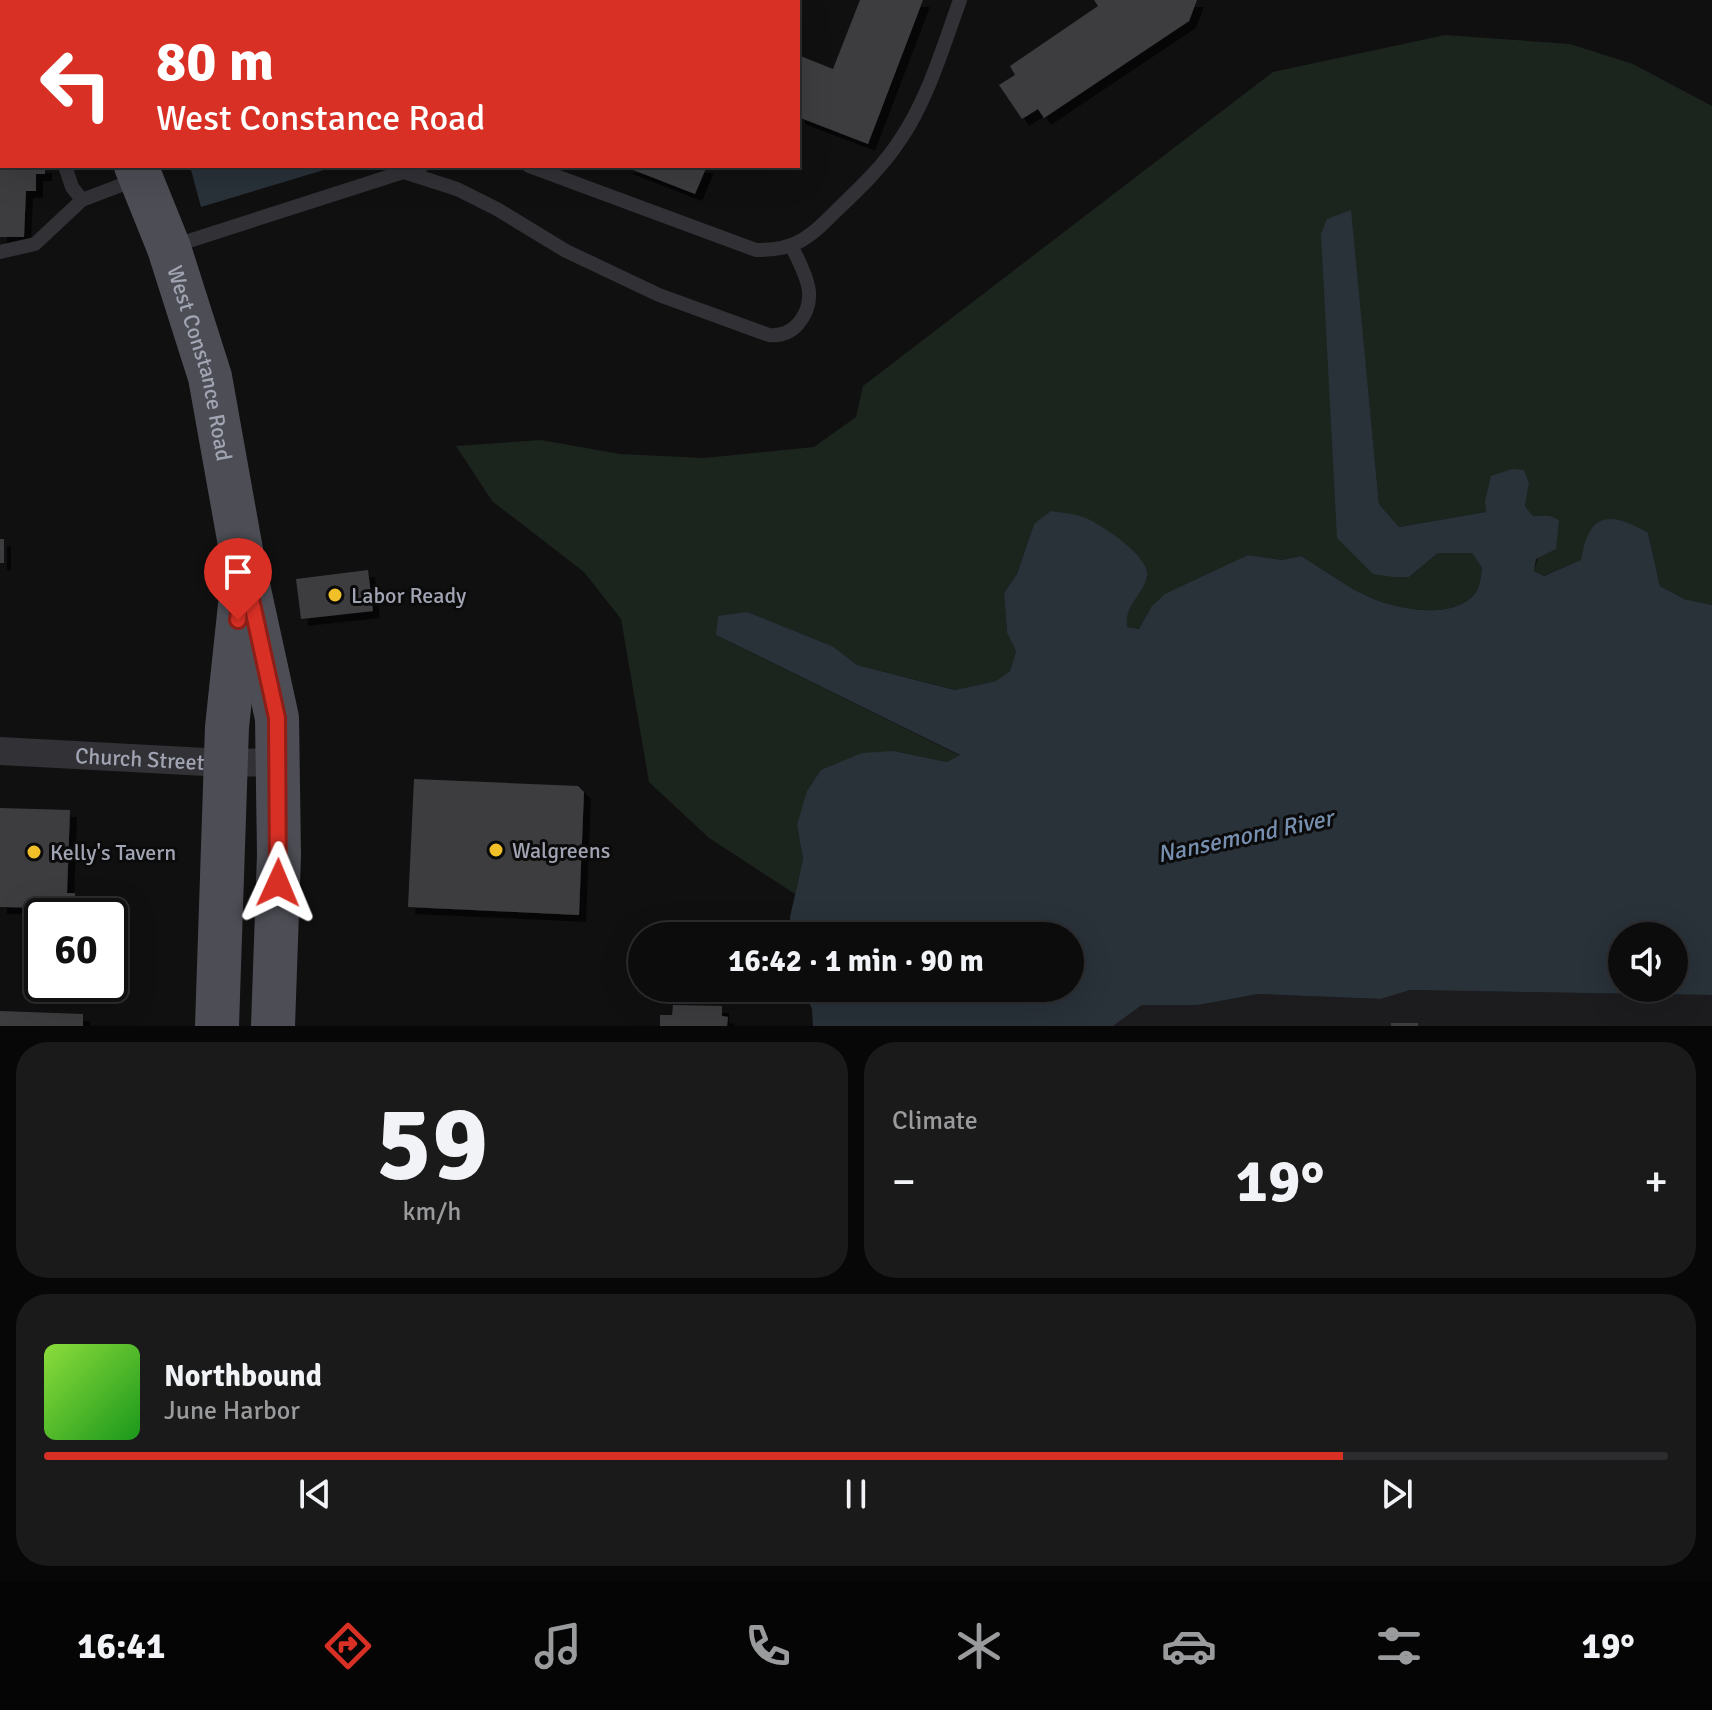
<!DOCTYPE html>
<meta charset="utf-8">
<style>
:root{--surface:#0c0c0d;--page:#1a1a1b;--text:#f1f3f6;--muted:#9a9b9d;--line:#2c2c2e;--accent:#d93025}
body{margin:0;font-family:Signika,sans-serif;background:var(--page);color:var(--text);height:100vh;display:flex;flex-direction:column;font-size:30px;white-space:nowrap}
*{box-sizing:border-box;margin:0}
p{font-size:26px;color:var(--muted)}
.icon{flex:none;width:44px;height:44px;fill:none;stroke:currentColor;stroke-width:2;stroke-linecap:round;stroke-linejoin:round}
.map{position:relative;height:1026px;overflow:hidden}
.side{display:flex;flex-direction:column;gap:16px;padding:16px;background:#070707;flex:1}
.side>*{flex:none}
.top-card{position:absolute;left:0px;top:0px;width:800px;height:168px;box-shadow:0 8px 32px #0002,0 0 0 2px var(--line);background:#d93025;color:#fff;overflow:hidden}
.buttons{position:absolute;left:1608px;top:922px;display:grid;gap:16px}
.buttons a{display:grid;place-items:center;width:80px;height:80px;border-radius:50%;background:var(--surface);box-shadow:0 8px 32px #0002,0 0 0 2px var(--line);font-size:40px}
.speed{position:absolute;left:24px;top:898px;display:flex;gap:16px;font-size:40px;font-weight:700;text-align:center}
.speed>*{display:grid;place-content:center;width:104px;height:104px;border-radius:50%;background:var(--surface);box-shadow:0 8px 32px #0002,0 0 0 2px var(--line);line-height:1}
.speed .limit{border:4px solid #111;border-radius:12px;background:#fff;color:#111}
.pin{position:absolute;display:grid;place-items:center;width:68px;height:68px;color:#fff;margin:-82px -34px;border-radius:50% 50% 50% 0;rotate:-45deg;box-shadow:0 0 8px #0007}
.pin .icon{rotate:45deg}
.me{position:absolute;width:88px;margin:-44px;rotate:1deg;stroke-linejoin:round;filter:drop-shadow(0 0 6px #0008)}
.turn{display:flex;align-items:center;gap:28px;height:168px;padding:0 24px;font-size:36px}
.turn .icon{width:104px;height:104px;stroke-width:2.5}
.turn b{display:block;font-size:56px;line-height:68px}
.big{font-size:60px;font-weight:800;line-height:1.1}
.side .tile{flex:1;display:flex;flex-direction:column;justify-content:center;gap:12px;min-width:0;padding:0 28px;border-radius:32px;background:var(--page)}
.side .dial{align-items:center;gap:0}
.dial b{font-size:104px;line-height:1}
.song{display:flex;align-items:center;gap:24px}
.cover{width:96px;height:96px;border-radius:12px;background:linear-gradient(135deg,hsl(90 70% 55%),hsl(120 70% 35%))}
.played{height:8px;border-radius:4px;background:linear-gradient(90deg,var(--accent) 80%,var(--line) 80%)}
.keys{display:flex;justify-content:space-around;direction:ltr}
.heat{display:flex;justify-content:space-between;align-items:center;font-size:44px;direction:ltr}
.side .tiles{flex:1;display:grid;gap:16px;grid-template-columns:1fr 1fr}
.tile:last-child{grid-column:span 2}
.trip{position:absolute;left:628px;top:922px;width:456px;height:80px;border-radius:40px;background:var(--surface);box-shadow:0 8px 32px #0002,0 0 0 2px var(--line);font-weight:800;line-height:80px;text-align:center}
.tab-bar{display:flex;height:128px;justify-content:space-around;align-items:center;background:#050505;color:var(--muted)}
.tab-bar .icon{width:56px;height:56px}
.tab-bar .current{color:var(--accent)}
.tab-bar b{font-size:36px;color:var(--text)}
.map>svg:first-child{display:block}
.built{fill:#1c1c1e}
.green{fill:#1c241e}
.water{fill:#293139;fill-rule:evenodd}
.building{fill:#3c3d41;filter:url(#shadow)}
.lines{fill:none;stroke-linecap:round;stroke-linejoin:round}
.service{stroke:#313136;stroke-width:14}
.minor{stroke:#313136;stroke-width:28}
.primary{stroke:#4d4e55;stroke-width:44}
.route-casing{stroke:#8d1f18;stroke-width:20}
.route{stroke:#d93025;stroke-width:14}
.poi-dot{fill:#f1c028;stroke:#0b0b0c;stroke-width:3}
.labels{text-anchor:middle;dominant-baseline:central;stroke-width:6;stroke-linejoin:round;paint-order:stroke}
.street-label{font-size:22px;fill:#a1a4b2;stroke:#0b0b0c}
.poi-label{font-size:22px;fill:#a1a4b2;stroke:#0b0b0c;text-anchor:start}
.water-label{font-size:24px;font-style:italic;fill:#778fae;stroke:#0b0b0c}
</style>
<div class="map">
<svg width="1712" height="1026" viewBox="0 0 1712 1026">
<defs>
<filter id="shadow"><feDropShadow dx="7" dy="7" stdDeviation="0" flood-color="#0009"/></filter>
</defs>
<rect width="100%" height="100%" fill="#101011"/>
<path class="built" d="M1410,990l302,5v31h-599l29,-21h56l60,-11 123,5z"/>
<path class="green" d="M1445,35l125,9 63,20 79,42v499l-28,-6 -24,-13 -12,-53 -105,43 -9,-5 16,-55h-17l-8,-10 4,-23 -42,29 -88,15 -20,-23 -29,-294 -13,328 72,39 29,-24 34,-1 10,16c-1,8 -2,18 -6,24 -20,28 -73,18 -100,8 -26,-10 -51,-30 -75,-44l-19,4 -34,-5 -97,52 -12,22 -13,-2v-12l22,-39 -114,-52 -17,50 -13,19 3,40 9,18 -6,20 -14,10 -40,9 -99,-25 -23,-18 -118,-12 245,121 -14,6 -53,-11 -97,74 6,34 -8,35 -86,-56 -60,-56 -28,-163 -37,-47 -92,-71 -36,-55 85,-6 79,14 84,4 110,-11 42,-30 7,-31 410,-314z"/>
<g class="water">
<path d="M190,166h147l-136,41z"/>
<path d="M1351,210l28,294 20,23 87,-15 -1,-11 6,-25 21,-7 12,1 5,13 -4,23 8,10h17l9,4 -3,29 -20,10 -2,12 10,5 37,-16c2,-8 3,-17 7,-25 12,-28 41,-13 60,-2l12,53 24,13 28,6v390l-302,-5 -29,9 -123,-5 -60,11h-56l-29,21h-300l-1,-17 -9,-21h267v-52h-279l-1,-19 13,-58 -6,-34 10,-34 14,-21 41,-17 32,-2 53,11 13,-7 -244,-120 2,-19 29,-4 87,35 23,18 98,25 41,-9 14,-10 6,-20 -9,-18 -3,-40 13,-19 17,-50 17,-13c12,2 27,3 37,8 15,7 64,39 59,58 -5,19 -23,29 -20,50l12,2 12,-22 14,-13 83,-39 34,5 19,-4c24,14 49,34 75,44 27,10 80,20 100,-8 4,-6 5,-16 6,-24l-10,-15h-34l-29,24h-16l-20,-3 -36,-36 -16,-304 6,-15zM1622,936h52v52h-52z"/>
</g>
<g class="building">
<path d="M860,0h63l-55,144 -70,-27v-62l35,14z"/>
<path d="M1094,0h103l-8,21 -145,97 -6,-9 -16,10 -23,-34 16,-10 -5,-9 88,-60z"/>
<path d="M0,166h45v8h-9v17h-10l-2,46h-24z"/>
<path d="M623,166h84l-12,28z"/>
<rect x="0" y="539" width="4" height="24"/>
<path d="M368,570l5,41 -72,8 -5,-40z"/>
<path d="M414,779l164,7 6,6 -5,123 -171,-8z"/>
<path d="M0,808l70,2 -3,83h8v23l-23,-1v-7l-52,-1z"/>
<path d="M673,1005l49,1v10l6,1 -1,9h-67v-11h12z"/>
<path d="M0,1011l83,3v12h-83z"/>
<rect x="1391" y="1023" width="27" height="3"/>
</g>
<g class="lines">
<g class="service">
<path d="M563,2v-2"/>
<path d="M0,104h2"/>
<path d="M65,166l7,21 10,13"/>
<path d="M529,166l227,84c41,1 55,-14 83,-42 22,-21 44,-42 61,-68 28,-41 43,-93 60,-140"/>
<path d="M404,172l53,17 40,20 69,42 93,44 110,40c12,1 21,-2 29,-11 22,-26 7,-50 -6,-77"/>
<path d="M173,246l249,-80"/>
<path d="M0,252l35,-8 47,-44 55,-21"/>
</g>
<path class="minor" id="s1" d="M0,751l225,12 53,-1"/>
<g class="primary">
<path d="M52,0l1,2"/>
<path id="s2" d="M136,166l33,82 41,129 34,190 33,151 2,137 -6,171"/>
<path d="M217,1026l10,-299 13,-122"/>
</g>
</g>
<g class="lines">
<defs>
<path id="route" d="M238,620l6,-53 33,151 1,165"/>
</defs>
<use href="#route" class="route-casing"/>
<use href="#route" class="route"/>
</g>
<g class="poi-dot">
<circle cx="335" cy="595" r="8"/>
<circle cx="496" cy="850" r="8"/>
<circle cx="34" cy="852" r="8"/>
</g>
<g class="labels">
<g class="street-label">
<text stroke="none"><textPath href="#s2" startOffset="208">West Constance Road</textPath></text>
<text stroke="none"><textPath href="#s1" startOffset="140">Church Street</textPath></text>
</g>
<g class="poi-label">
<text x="351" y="595">Labor Ready</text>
<text x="512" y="850">Walgreens</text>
<text x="50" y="852">Kelly's Tavern</text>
</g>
<g class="water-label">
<text transform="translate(1245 836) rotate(-12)">Nansemond River</text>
</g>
</g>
</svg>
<div class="buttons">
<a><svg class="icon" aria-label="sound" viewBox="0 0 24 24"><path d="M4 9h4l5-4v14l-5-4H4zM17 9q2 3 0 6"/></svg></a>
</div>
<div class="speed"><div class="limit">60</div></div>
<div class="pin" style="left:238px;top:620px;background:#d93025"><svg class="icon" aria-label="arrive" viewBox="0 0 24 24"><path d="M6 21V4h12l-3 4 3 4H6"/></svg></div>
<svg class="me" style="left:278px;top:883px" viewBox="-20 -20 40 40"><path d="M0-17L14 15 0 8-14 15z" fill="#d93025" stroke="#fff" stroke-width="4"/></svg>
<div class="trip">16:42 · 1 min · 90 m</div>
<div class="top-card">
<div class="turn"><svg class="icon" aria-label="left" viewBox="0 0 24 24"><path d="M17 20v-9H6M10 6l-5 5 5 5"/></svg><div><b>80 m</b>West Constance Road</div></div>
</div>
</div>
<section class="side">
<div class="tiles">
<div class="tile dial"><b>59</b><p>km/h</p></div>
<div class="tile"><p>Climate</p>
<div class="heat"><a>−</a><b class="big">19°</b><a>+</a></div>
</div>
<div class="tile">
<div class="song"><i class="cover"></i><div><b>Northbound</b><p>June Harbor</p></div></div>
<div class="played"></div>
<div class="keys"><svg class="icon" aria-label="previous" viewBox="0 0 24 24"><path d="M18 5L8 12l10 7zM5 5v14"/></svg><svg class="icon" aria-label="pause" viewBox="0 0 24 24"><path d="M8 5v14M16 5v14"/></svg><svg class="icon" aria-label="next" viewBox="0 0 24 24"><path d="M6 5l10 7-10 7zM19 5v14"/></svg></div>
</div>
</div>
</section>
<nav class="tab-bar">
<b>16:41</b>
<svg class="icon current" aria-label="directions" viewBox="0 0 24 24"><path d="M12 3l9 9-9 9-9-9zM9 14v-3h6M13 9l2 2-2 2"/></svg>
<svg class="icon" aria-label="music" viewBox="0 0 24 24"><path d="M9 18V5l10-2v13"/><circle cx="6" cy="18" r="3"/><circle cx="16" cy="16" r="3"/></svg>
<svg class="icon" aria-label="phone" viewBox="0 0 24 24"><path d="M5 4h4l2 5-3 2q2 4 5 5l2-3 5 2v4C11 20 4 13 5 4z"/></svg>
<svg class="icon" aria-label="climate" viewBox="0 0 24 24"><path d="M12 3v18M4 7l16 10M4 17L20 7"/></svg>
<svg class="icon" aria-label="car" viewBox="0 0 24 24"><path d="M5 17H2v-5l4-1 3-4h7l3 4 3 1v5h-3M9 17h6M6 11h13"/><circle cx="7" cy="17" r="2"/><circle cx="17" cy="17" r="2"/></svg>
<svg class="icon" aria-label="filters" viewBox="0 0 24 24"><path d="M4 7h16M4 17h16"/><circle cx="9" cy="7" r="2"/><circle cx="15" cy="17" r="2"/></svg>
<b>19°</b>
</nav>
